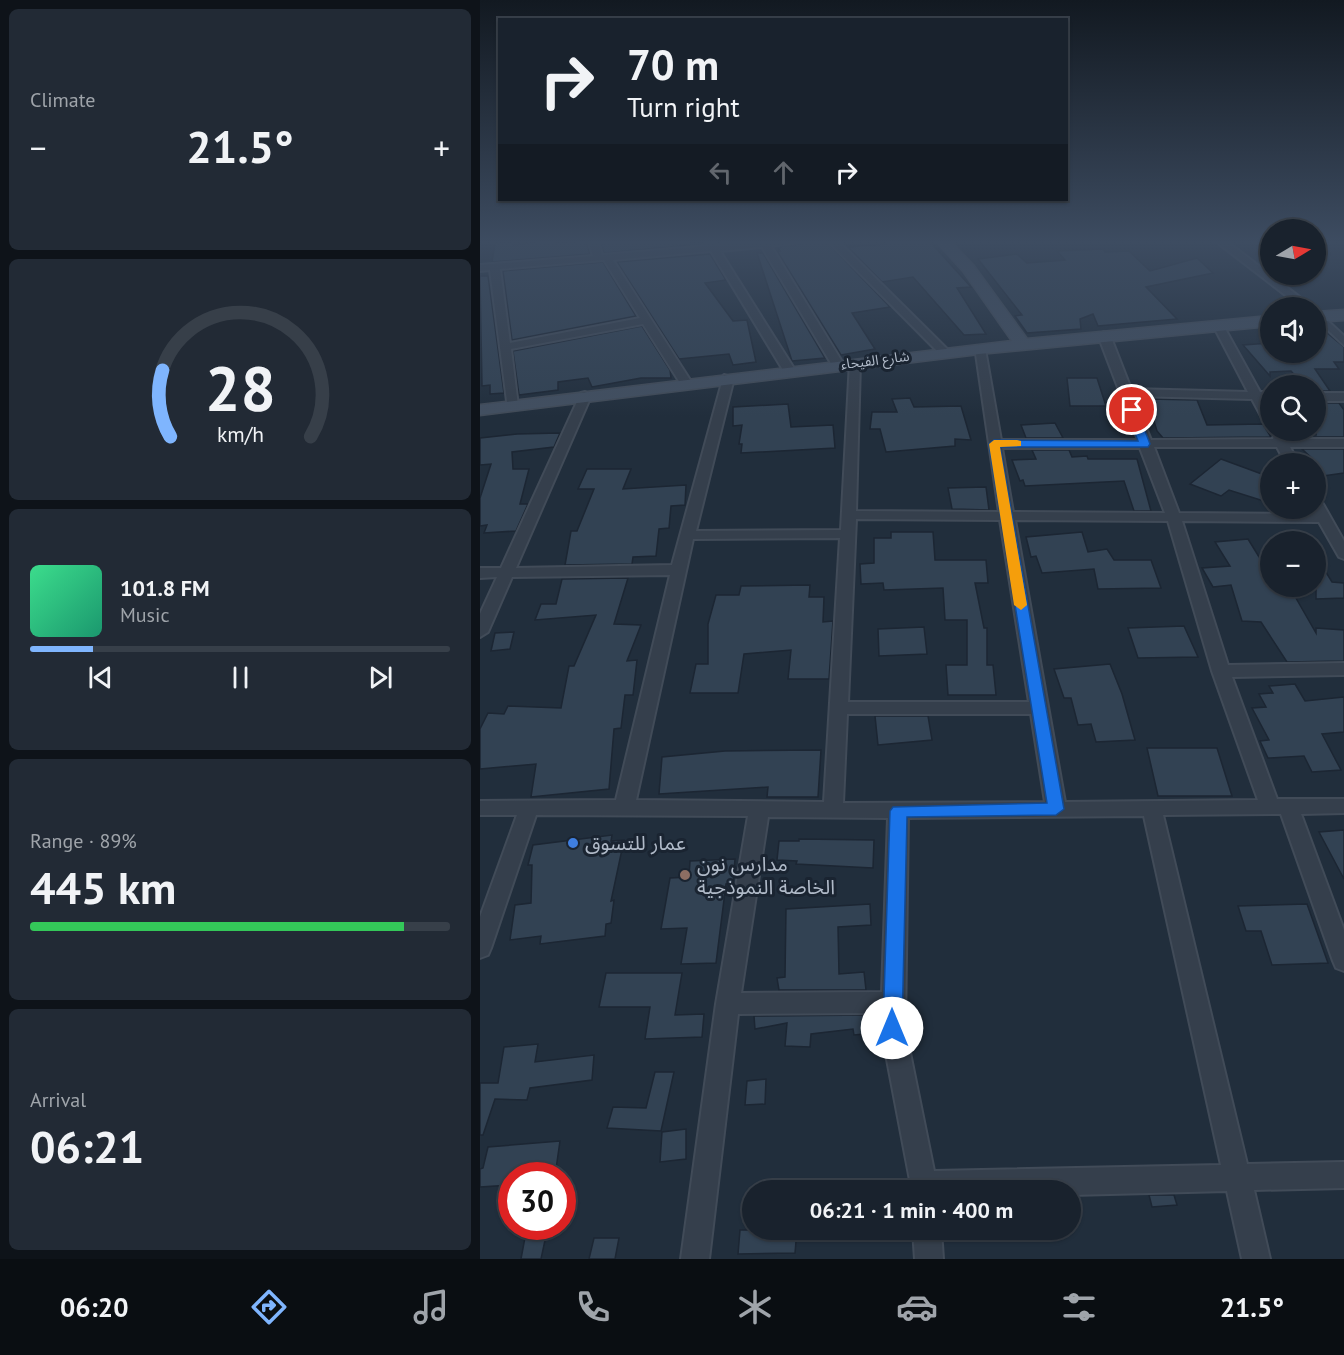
<!DOCTYPE html>
<meta charset="utf-8">
<style>
:root{--surface:#19222d;--page:#222a35;--text:#f1f3f6;--muted:#9fa4aa;--line:#373f49;--accent:#7fb5fe}
body{margin:0;font-family:"PT Sans","Noto Sans Arabic",sans-serif;background:var(--page);color:var(--text);height:100vh;display:flex;flex-direction:column;font-size:22px;white-space:nowrap}
*{box-sizing:border-box;margin:0}
p{font-size:20px;color:var(--muted)}
.icon{flex:none;width:33px;height:33px;fill:none;stroke:currentColor;stroke-width:2;stroke-linecap:round;stroke-linejoin:round}
.map{position:relative;flex:1;overflow:hidden}
.details{display:flex;flex-direction:column;gap:9px;padding:9px;background:#0e1319;width:480px}
.details>*{flex:none}
.guide{position:absolute;left:18px;top:18px;width:570px;height:183px;border-radius:0px;box-shadow:0 2px 4px #0004,0 0 0 2px var(--line);background:#19222d;color:var(--text);overflow:hidden}
.needle{width:39px;rotate:80deg}
.controls{position:absolute;left:780px;top:219px;display:grid;gap:12px}
.controls a{display:grid;place-items:center;width:66px;height:66px;border-radius:50%;background:var(--surface);box-shadow:0 2px 4px #0004,0 0 0 2px var(--line);font-size:30px}
.speed{position:absolute;left:18px;top:1162px;display:flex;gap:12px;font-size:30px;font-weight:700;text-align:center}
.speed>*{display:grid;place-content:center;width:78px;height:78px;border-radius:50%;background:var(--surface);box-shadow:0 2px 4px #0004,0 0 0 2px var(--line);line-height:1}
.speed .limit{border:9px solid #d22;background:#fff;color:#111}
.pin{position:absolute;display:grid;place-items:center;width:51px;height:51px;color:#fff;margin:-26px;border:3px solid #fff;border-radius:50%;box-shadow:0 2px 6px #0007}
.me{position:absolute;width:66px;margin:-33px;rotate:0deg;stroke-linejoin:round;filter:drop-shadow(0 0 4px #0008)}
.turn{display:flex;align-items:center;gap:21px;height:126px;padding:0 30px;font-size:27px}
.turn .icon{width:78px;height:78px;stroke-width:2.5}
.turn b{display:block;font-size:42px;line-height:51px}
.lanes{display:flex;align-items:center;height:57px;padding:0 30px;background:#0003;justify-content:center;gap:30px;direction:ltr}
.lanes .off{opacity:.35}
.big{font-size:45px;font-weight:600;line-height:1.1}
.details .widget{flex:1;display:flex;flex-direction:column;justify-content:center;gap:9px;min-width:0;padding:0 21px;border-radius:9px;background:var(--page)}
.details .dial{align-items:center;gap:0}
.dial svg{height:156px;overflow:visible;fill:none;stroke:var(--line);stroke-width:7;stroke-linecap:round;text-anchor:middle}
.dial text{fill:var(--text);stroke:none}
.song{display:flex;align-items:center;gap:18px}
.cover{width:72px;height:72px;border-radius:9px;background:linear-gradient(135deg,hsl(150 70% 55%),hsl(160 70% 35%))}
.played{height:6px;border-radius:3px;background:linear-gradient(90deg,var(--accent) 15%,var(--line) 15%)}
.keys{display:flex;justify-content:space-around;direction:ltr}
.heat{display:flex;justify-content:space-between;align-items:center;font-size:33px;direction:ltr}
.charge{height:9px;border-radius:4px;background:linear-gradient(90deg,#34c759 89%,var(--line) 0)}
.trip{position:absolute;left:262px;top:1180px;width:339px;height:60px;border-radius:30px;background:var(--surface);box-shadow:0 2px 4px #0004,0 0 0 2px var(--line);font-weight:600;line-height:60px;text-align:center}
.dock{display:flex;height:96px;justify-content:space-around;align-items:center;background:#0a0e12;color:var(--muted)}
.dock .icon{width:42px;height:42px}
.dock .active{color:var(--accent)}
.dock b{font-size:27px;color:var(--text)}
main{display:flex;flex:1;min-height:0}
.map>svg:first-child{display:block}
.building{fill:#324253;stroke:#1c2633;stroke-width:1.5}
.lines{fill:none;stroke-linecap:round;stroke-linejoin:round}
.street-casing{stroke:#414b58;stroke-width:4}
.secondary-casing{stroke:#414b58;stroke-width:3}
.street{fill:#353f4c;fill-rule:evenodd}
.secondary{fill:#424f60;fill-rule:evenodd}
.route{fill:#1a73e8;stroke:#114b97;stroke-width:1.5}
.slow{fill:#f59e0b}
.shop-dot{fill:#3f7fe0;stroke:#1a2431;stroke-width:2}
.education-dot{fill:#8d6e63;stroke:#1a2431;stroke-width:2}
.labels{text-anchor:middle;dominant-baseline:central;stroke-width:6;stroke-linejoin:round;paint-order:stroke}
.far-street-label{font-size:14px;fill:#b0bac8;stroke:#1a2431}
.near-poi-label{font-size:20px;fill:#b0bac8;stroke:#1a2431;text-anchor:start}
</style>
<main>
<section class="details">
<div class="widget"><p>Climate</p>
<div class="heat"><a>−</a><b class="big">21.5°</b><a>+</a></div>
</div>
<div class="widget dial"><svg viewBox="0 0 100 80">
<path d="M14 69A42 42 0 1 1 86 69"/>
<path d="M14 69A42 42 0 0 1 10 35" stroke="#7fb5fe"/>
<text x="50" y="56" font-size="32" font-weight="700">28</text>
<text x="50" y="72" font-size="11">km/h</text>
</svg></div>
<div class="widget">
<div class="song"><i class="cover"></i><div><b>101.8 FM</b><p>Music</p></div></div>
<div class="played"></div>
<div class="keys"><svg class="icon" aria-label="previous" viewBox="0 0 24 24"><path d="M18 5L8 12l10 7zM5 5v14"/></svg><svg class="icon" aria-label="pause" viewBox="0 0 24 24"><path d="M8 5v14M16 5v14"/></svg><svg class="icon" aria-label="next" viewBox="0 0 24 24"><path d="M6 5l10 7-10 7zM19 5v14"/></svg></div>
</div>
<div class="widget"><p>Range · 89%</p><b class="big">445 km</b><div class="charge"></div></div>
<div class="widget"><p>Arrival</p><b class="big">06:21</b></div>
</section>
<div class="map">
<svg width="864" height="1259" viewBox="0 0 864 1259">
<rect width="100%" height="100%" fill="#212e3c"/>
<g class="building">
<path d="M71,240l6,3 29,-2 4,13 -98,8 3,-19 19,-1v3z"/>
<path d="M120,240h88l1,3 12,-1 1,2 -98,9z"/>
<path d="M345,240l65,67 -38,6 23,36 -34,6 -64,-104h3l-2,-4z"/>
<path d="M403,240h43l7,5 38,42 -14,1 29,46 -22,1 -51,-58 -31,5 -34,-35 37,-3z"/>
<path d="M623,249l2,3 24,-1 21,20 47,-13 16,15 -67,14 31,32 -79,7 -5,-12 -13,5 1,10 -54,4 -12,-17 7,-1 -44,-56 39,-5 10,9 38,-3 -8,-9z"/>
<path d="M277,253h6l62,105 -33,3z"/>
<path d="M230,254l16,26 -21,3 28,38 14,-1 9,42 -23,3 -4,-11 -50,5 -62,-97z"/>
<path d="M123,262l33,54 -124,24 -9,-69z"/>
<path d="M0,276h8l16,117 -14,1v-9l-8,1z"/>
<path d="M836,324l28,23v15h-10l5,7h-24l15,22h-14v-5h-12l-13,-15 -21,1v4l-27,-31 27,-2v9h46z"/>
<path d="M162,326l28,44 1,8h-30l-49,9 -4,-9 -30,4v8l-39,5 -6,-44z"/>
<path d="M587,378h30l9,28h-36z"/>
<path d="M430,398l4,9 47,-1 10,34 -16,-1v7l-69,6 -6,-23h-10l2,-17h25l-5,-13z"/>
<path d="M667,399l50,1 10,25 56,-1 8,13 -108,1 -6,-7z"/>
<path d="M836,403h23l5,7v27h-54l-3,-3 29,1z"/>
<path d="M308,404l3,23 42,-2 2,23 -94,5 1,-9h-3l3,-19 -9,1v-19z"/>
<path d="M575,423l8,15h-37l-5,-13z"/>
<path d="M80,433l-6,14 -42,5 1,17h16l-9,35h8l-12,27 -32,2 3,-8 -7,1v-28l11,-34 -11,1v-27l37,-4z"/>
<path d="M822,449h42v24l-28,4v-15z"/>
<path d="M552,450h37l3,7 15,-1 1,3h49l14,52h-17l-10,-30 -99,5 -2,-6 -3,1 -8,-21 24,-1z"/>
<path d="M741,459l49,18v26l-41,-13 -8,6 -31,-12z"/>
<path d="M107,469h44l-8,20 63,-4 -1,20 -14,1 -2,22 -10,1 -3,27 -23,1 -1,7 -67,1 6,-34h6l17,-42h-16z"/>
<path d="M506,487l3,23 -37,-1 -4,-21z"/>
<path d="M411,532h42l2,28h51l2,23h-13l9,45h3v37h6l3,30h-48l-2,-30h21v-45h-22l-2,-32 -59,2 -1,-7 -22,1 -1,-20 14,-1v-25h17z"/>
<path d="M602,532l6,20 19,-3 7,11h37l10,28 -63,1 -4,-20 -52,4 -6,-17 -5,1 -5,-20z"/>
<path d="M768,539l16,26h6v21h19l27,47v-5l28,2v31l-57,1 -26,-40 -19,-1 -11,-36 -18,2 -11,-19 28,-2 -15,-24z"/>
<path d="M836,556l16,26 12,1v15l-28,1z"/>
<path d="M148,578l-14,46 27,1 -14,36 10,-1 -4,35h-8l-4,33 -7,1 -5,60 -78,8 5,-33 -56,5v-40l8,-16 16,1 4,-8 53,2 8,-42h5l22,-51 -61,5 6,-16h15l6,-25z"/>
<path d="M330,585l-1,12h15l-1,25 10,-1 -4,58h-41l3,-29 -47,4 -6,39h-48l6,-29h12v-40l8,-29h23l2,-9z"/>
<path d="M704,626l14,31 -60,1 -10,-30z"/>
<path d="M444,627l3,27 -48,2 -1,-27z"/>
<path d="M34,632l-4,17 -19,2 4,-18z"/>
<path d="M630,664l12,30 13,46 -39,2 -5,-18 -13,1 -7,-27h-7l-10,-29z"/>
<path d="M815,684l10,17 39,-4v35l-22,2 19,36 -29,2 -8,-16 -36,2 -8,-17 9,-1 -17,-32 14,-1 -7,-13 14,-1 -4,-7z"/>
<path d="M395,716h53l4,24 -54,5z"/>
<path d="M667,748h70l15,48h-74z"/>
<path d="M341,750l-3,47h-51l1,-10 -109,7 3,-37 63,-6z"/>
<path d="M864,830v49l-25,-47z"/>
<path d="M132,835l-1,6 13,-1 -13,61 3,-1 -3,23 -5,1 -1,12 -65,8 1,-8 -31,4 5,-35 16,-2 1,-38h-4l5,-20z"/>
<path d="M319,839l75,1 -1,28 -77,-4 1,-3 -20,-1 2,-19h20z"/>
<path d="M255,859l-2,24 -7,1 -10,79 -35,1 6,-36 -26,1 9,-51 19,-1 1,-16z"/>
<path d="M390,904l1,21 -33,2 1,47 25,-2 2,18h-87l-2,-12 8,-1 1,-68z"/>
<path d="M827,904l21,59 -56,2 -11,-34h-15l-8,-25z"/>
<path d="M126,973h76l-7,42 29,-1 -2,23 -57,2 5,-32h-51z"/>
<path d="M392,1015l2,18 -20,2 -1,-6 -42,5 -1,13 -25,-1 2,-23 -32,6 -1,-13z"/>
<path d="M58,1044l-3,18 59,-7 -2,25 -62,8 -3,12 -32,-1 -12,36h-3v-52h18l6,-36z"/>
<path d="M175,1072h19l-13,59 -54,-3 6,-21 33,1z"/>
<path d="M286,1079l-1,25 -20,1 2,-24z"/>
<path d="M206,1129v30l-26,3 2,-30z"/>
<path d="M80,1141l-5,35h-43v9l-32,2v-18l3,-1 5,-21z"/>
<path d="M669,1195h25l3,10 -25,2z"/>
<path d="M260,1230h57l-2,23 -57,1z"/>
<path d="M67,1231l-6,28h-20l5,-27z"/>
<path d="M114,1238h25l-4,21h-26z"/>
</g>
<g class="lines">
<defs>
<g id="street">
<path d="M108,240h10l4,15 105,-9 -2,-6h8l3,5 100,-5 -45,6 73,119 -6,3 -6,-3 -70,-118 -42,4 75,119 -6,4 -6,-4 -72,-119 -98,9 79,123 -2,3h-8l-39,-62 -132,25 7,57 -6,4 -4,-1 -18,-139 -10,1v-6l113,-9zM124,260l36,58 -130,25 -10,-74z"/>
<path d="M347,240h10l111,110v4h-8z"/>
<path d="M734,240h11l89,68h-12z"/>
<path d="M836,310l28,26v9l-28,-26z"/>
<path d="M738,322l5,3 37,67h10v8l-6,-1 6,12v15l-4,-1 -14,-26 -119,-3 18,44 122,-1 1,-4 5,-1 7,5h58v8h-54l9,17h-13l-9,-17h-123l25,66 135,1 -3,-6h5v-8l7,4 21,37v18l-5,-2 -20,-35 -137,-1 46,144 116,-2v12l-112,2 45,122h67v14l-43,1 43,116v41l-8,-3 -3,-7 -52,-147 -118,1 84,349 97,-2v26l-90,2 16,69h-28l-15,-68 -156,4v-4h-159l-31,-163 1,-15 -144,1 -29,245h-28l35,-255 32,-188 -212,-1 -45,133 -3,7 -8,3v-41l37,-102h-37v-14l136,-1 54,-225 -158,2 -24,55 -8,5v-23l17,-37 -17,1v-10h21l80,-175 4,-1 6,4 -75,172 156,-3 52,-190 10,3 -38,153 145,-1 9,-169 10,2 -4,148 143,1 -24,-165 10,2 16,91h137l-40,-105 6,-3 6,3 21,54 117,3 -35,-67zM522,448h138l25,65 -152,-1zM376,519l144,1 29,182h-181zM535,520l153,1 44,150 46,129 -193,2zM360,538l-16,264 -188,-2 57,-261zM367,714h184l14,88 -202,1zM664,816l77,349 -287,6 -29,-143 3,-210zM288,817l120,1 -6,174 -141,1z"/>
<rect x="836" y="393" width="28" height="8"/>
<path d="M433,1230h28l2,29h-28z"/>
</g>
<g id="secondary">
<path d="M455,240h14l24,25 54,74 243,-23v10l-291,28 -499,61v-10l532,-64 -49,-70z"/>
<path d="M864,310v10l-28,2v-10z"/>
</g>
</defs>
<use href="#street" class="street-casing"/>
<use href="#secondary" class="secondary-casing"/>
<use href="#street" class="street"/>
<use href="#secondary" class="secondary"/>
</g>
<linearGradient id="sky" x2="0" y2="1"><stop stop-color="#121921"/><stop offset="0.58" stop-color="#3d4c61"/><stop offset="1" stop-color="#3d4c61" stop-opacity="0"/></linearGradient>
<rect width="864" height="417" fill="url(#sky)"/>
<path class="route" d="M652,407l5,3 13,34 -2,3h-148l64,362 -8,6 -149,2 -5,211 -3,7 -7,2 -6,-2 -3,-7 7,-217 3,-4 154,-4 -58,-359 5,-4 144,1 -12,-31z"/>
<path class="slow" d="M537,440l4,1v5l-21,1 27,158 -6,5 -7,-5 -25,-161 5,-4z"/>
<circle class="shop-dot" cx="93" cy="843" r="6"/>
<circle class="education-dot" cx="205" cy="875" r="6"/>
<g class="labels">
<g class="far-street-label">
<text transform="translate(395 360) rotate(-7)">شارع الفيحاء</text>
</g>
<g class="near-poi-label">
<text x="105" y="843">عمار للتسوق</text>
<text x="217" y="864">مدارس نون<tspan x="217" dy="23">الخاصة النموذجية</tspan></text>
</g>
</g>
</svg>
<div class="controls">
<a><svg class="needle" viewBox="-14 -14 28 28"><path d="M0-13l5 13h-10z" fill="#e53935"/><path d="M0 13l5-13h-10z" fill="#9fa4aa"/></svg></a>
<a><svg class="icon" aria-label="sound" viewBox="0 0 24 24"><path d="M4 9h4l5-4v14l-5-4H4zM17 9q2 3 0 6"/></svg></a>
<a><svg class="icon" aria-label="search" viewBox="0 0 24 24"><circle cx="10" cy="10" r="6"/><path d="M15 15l6 6"/></svg></a>
<a>+</a>
<a>−</a>
</div>
<div class="speed"><div class="limit">30</div></div>
<div class="pin" style="left:652px;top:410px;background:#d93025"><svg class="icon" aria-label="arrive" viewBox="0 0 24 24"><path d="M6 21V4h12l-3 4 3 4H6"/></svg></div>
<svg class="me" style="left:412px;top:1028px" viewBox="-20 -20 40 40"><circle r="19" fill="#fff"/><path d="M0-13L10 11 0 6-10 11z" fill="#1a73e8"/></svg>
<div class="trip">06:21 · 1 min · 400 m</div>
<div class="guide">
<div class="turn"><svg class="icon" aria-label="right" viewBox="0 0 24 24"><path d="M7 20v-9h11M14 6l5 5-5 5"/></svg><div><b>70 m</b>Turn right</div></div>
<div class="lanes"><svg class="icon off" aria-label="left" viewBox="0 0 24 24"><path d="M17 20v-9H6M10 6l-5 5 5 5"/></svg><svg class="icon off" aria-label="ahead" viewBox="0 0 24 24"><path d="M12 20V5M6 11l6-6 6 6"/></svg><svg class="icon" aria-label="right" viewBox="0 0 24 24"><path d="M7 20v-9h11M14 6l5 5-5 5"/></svg></div>
</div>
</div>
</main>
<nav class="dock">
<b>06:20</b>
<svg class="icon active" aria-label="directions" viewBox="0 0 24 24"><path d="M12 3l9 9-9 9-9-9zM9 14v-3h6M13 9l2 2-2 2"/></svg>
<svg class="icon" aria-label="music" viewBox="0 0 24 24"><path d="M9 18V5l10-2v13"/><circle cx="6" cy="18" r="3"/><circle cx="16" cy="16" r="3"/></svg>
<svg class="icon" aria-label="phone" viewBox="0 0 24 24"><path d="M5 4h4l2 5-3 2q2 4 5 5l2-3 5 2v4C11 20 4 13 5 4z"/></svg>
<svg class="icon" aria-label="climate" viewBox="0 0 24 24"><path d="M12 3v18M4 7l16 10M4 17L20 7"/></svg>
<svg class="icon" aria-label="car" viewBox="0 0 24 24"><path d="M5 17H2v-5l4-1 3-4h7l3 4 3 1v5h-3M9 17h6M6 11h13"/><circle cx="7" cy="17" r="2"/><circle cx="17" cy="17" r="2"/></svg>
<svg class="icon" aria-label="filters" viewBox="0 0 24 24"><path d="M4 7h16M4 17h16"/><circle cx="9" cy="7" r="2"/><circle cx="15" cy="17" r="2"/></svg>
<b>21.5°</b>
</nav>
